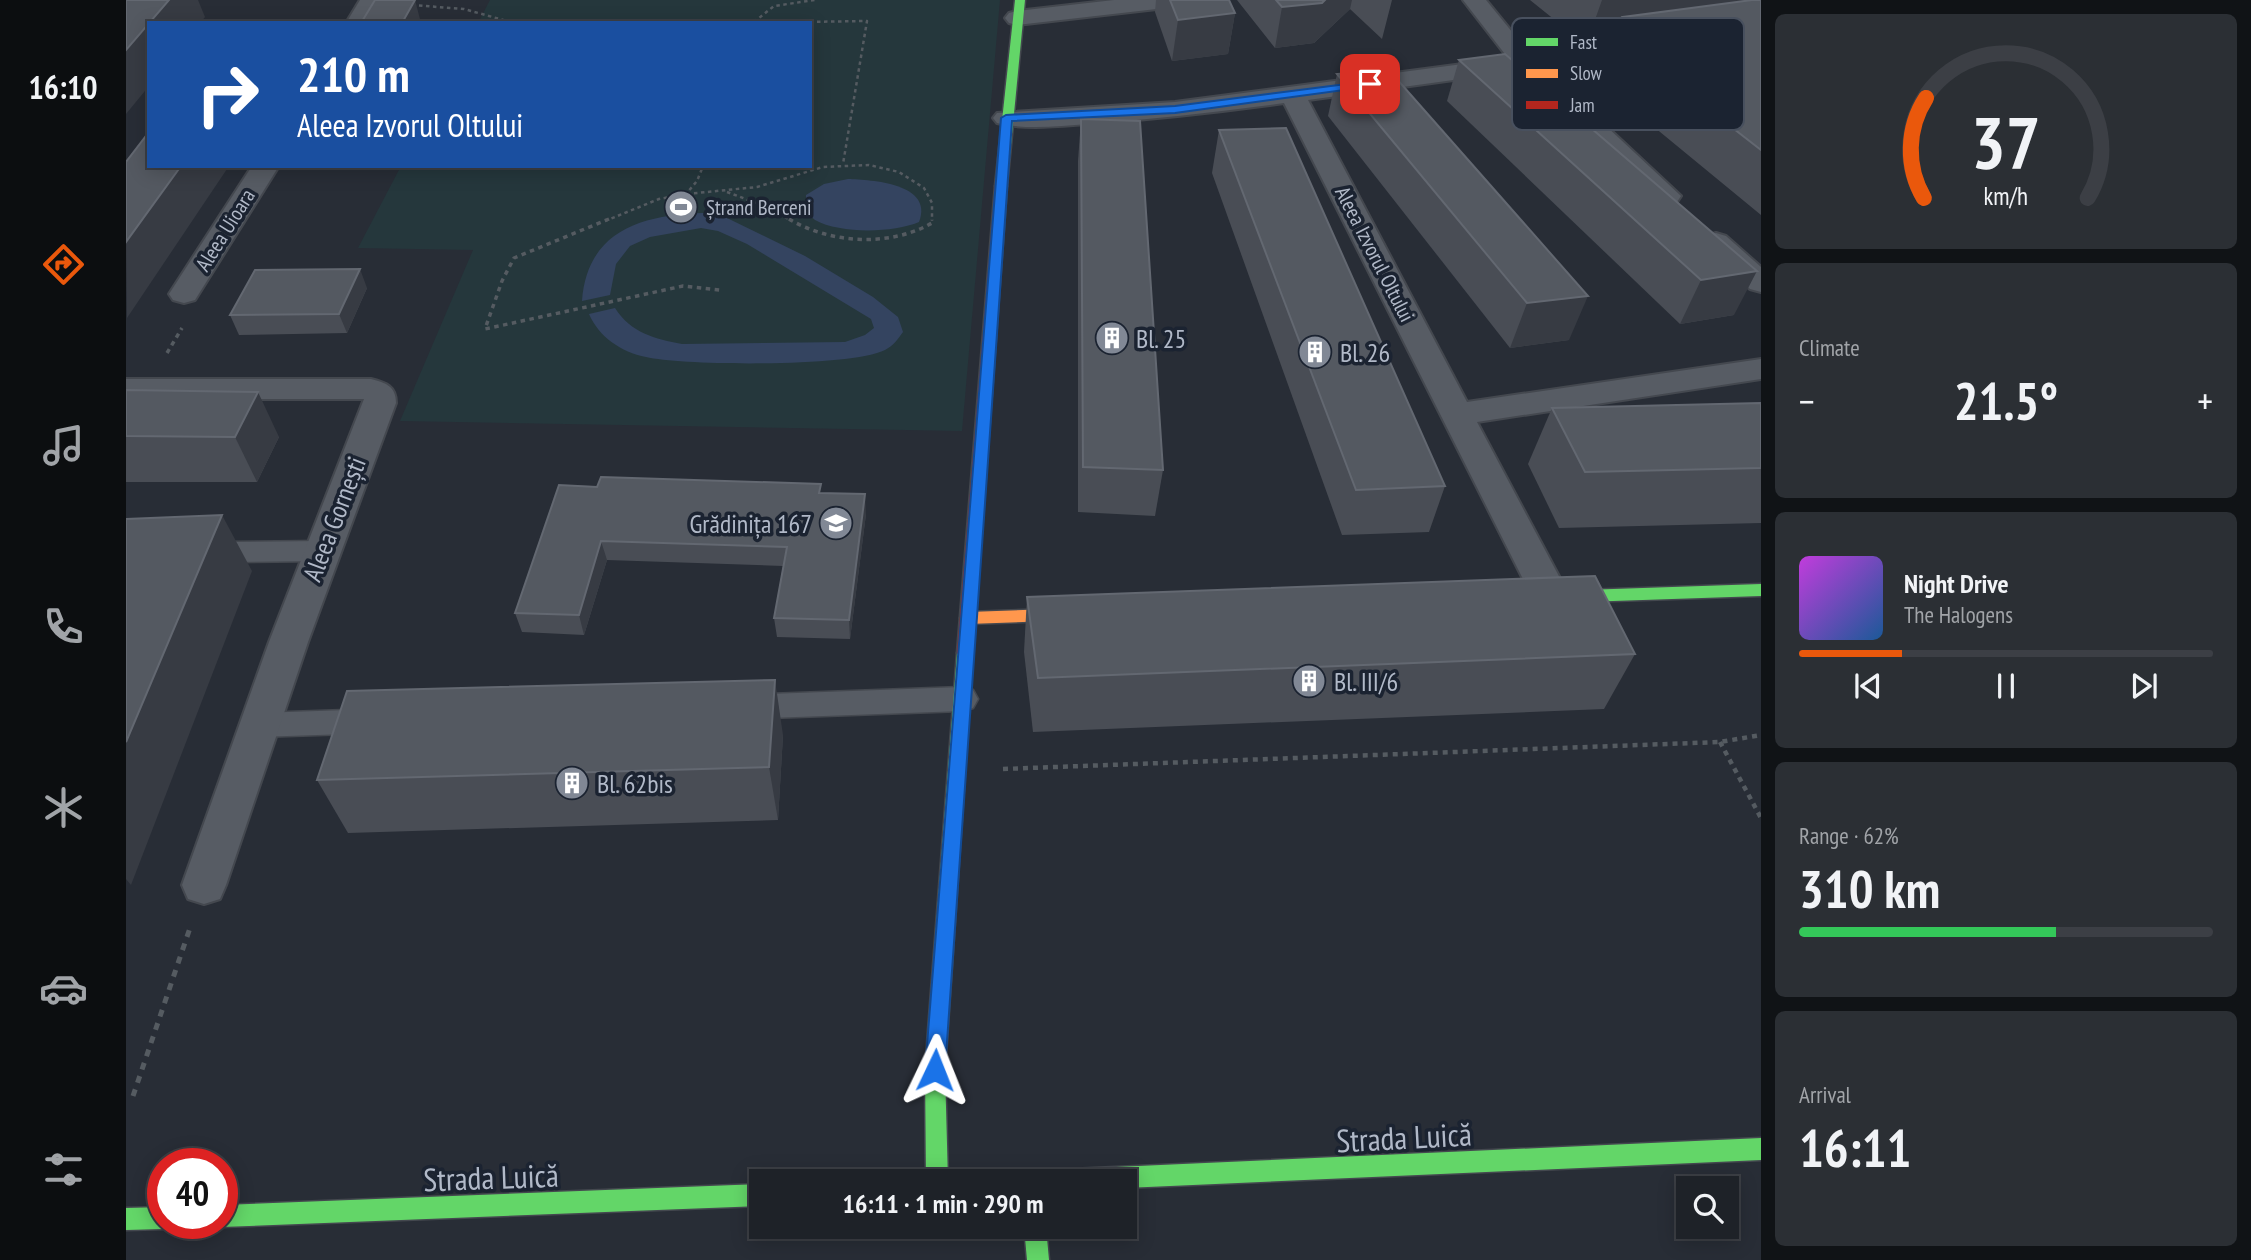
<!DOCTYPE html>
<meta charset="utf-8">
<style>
:root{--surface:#1e2228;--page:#2b2f34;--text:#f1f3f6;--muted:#a1a4a8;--line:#3c3f45;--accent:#ea580c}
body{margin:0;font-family:"PT Sans Narrow",sans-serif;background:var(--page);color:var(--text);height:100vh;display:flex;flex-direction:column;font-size:26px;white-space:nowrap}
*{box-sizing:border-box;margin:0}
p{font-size:23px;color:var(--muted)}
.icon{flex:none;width:38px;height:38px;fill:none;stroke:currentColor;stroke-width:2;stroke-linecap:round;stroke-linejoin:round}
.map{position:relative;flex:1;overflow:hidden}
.details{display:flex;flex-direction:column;gap:14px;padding:14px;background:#101316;width:490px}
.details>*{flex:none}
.banner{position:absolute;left:21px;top:21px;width:665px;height:147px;border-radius:0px;box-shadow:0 4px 18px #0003,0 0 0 2px var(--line);background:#1a4fa0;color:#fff;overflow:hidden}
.tools{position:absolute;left:1550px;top:1176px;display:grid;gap:14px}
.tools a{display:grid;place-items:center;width:63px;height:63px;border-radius:0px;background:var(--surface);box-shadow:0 4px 18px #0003,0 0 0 2px var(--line);font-size:35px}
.speed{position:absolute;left:21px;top:1148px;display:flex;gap:14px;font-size:35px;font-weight:700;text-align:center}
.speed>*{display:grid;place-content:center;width:91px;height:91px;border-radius:50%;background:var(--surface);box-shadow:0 4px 18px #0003,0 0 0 2px var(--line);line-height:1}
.speed .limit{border:10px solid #d22;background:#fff;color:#111}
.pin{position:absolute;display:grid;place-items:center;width:60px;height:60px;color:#fff;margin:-30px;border-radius:14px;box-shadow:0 4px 10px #0006}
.me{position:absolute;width:77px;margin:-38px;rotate:2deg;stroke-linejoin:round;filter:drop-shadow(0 0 5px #0008)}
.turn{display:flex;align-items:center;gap:24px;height:147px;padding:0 35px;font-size:32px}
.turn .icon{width:91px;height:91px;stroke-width:2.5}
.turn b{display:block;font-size:49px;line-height:60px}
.big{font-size:52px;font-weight:800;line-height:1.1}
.details .widget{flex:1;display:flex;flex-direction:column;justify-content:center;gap:10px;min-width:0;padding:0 24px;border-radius:10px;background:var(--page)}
.details .dial{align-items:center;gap:0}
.dial svg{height:182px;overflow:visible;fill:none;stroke:var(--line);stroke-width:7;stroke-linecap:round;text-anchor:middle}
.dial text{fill:var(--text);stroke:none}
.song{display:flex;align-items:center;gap:21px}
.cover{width:84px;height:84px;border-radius:10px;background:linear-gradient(135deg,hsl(290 70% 55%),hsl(210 70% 35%))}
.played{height:7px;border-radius:4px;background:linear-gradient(90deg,var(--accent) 25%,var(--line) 25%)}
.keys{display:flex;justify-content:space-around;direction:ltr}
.heat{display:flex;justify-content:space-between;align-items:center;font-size:38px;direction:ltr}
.charge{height:10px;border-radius:5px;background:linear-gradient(90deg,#34c759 62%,var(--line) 0)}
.trip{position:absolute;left:623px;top:1169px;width:388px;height:70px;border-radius:0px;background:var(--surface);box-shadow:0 4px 18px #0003,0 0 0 2px var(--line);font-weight:800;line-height:70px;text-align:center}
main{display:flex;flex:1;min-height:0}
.dock{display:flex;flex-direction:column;width:126px;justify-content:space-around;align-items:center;background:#0c0e10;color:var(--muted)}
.dock .icon{width:49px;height:49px}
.dock .current{color:var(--accent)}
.dock b{font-size:32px;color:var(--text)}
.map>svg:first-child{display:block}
.green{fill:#25373c}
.water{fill:#344460}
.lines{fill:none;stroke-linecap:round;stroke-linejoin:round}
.lane-casing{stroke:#44484f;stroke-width:3}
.street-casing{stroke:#44484f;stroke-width:4}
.fast-casing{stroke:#44484f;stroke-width:3}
.slow-casing{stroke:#44484f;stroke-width:3}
.jam-casing{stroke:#44484f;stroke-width:3}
.path-far3{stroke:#555b61;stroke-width:2.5;stroke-dasharray:3.5 3.5;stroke-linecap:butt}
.path-far2{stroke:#555b61;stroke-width:3.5;stroke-dasharray:4.5 4.5;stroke-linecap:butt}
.path-far1{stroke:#555b61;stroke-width:4.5;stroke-dasharray:5 5;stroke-linecap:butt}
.path{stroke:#555b61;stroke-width:5;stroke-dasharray:7 7;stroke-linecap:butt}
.lane{fill:#575c64;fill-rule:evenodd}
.street{fill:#575c64;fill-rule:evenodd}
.fast{fill:#63d668;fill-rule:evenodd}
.slow{fill:#ff974d;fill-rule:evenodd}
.jam{fill:#b3261e;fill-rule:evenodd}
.wall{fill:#494d55}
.shaded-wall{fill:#373b43}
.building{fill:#545961;stroke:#636871;stroke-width:2}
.route{fill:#1a73e8;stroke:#114b97;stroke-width:2}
.labels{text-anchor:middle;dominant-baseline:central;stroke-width:7;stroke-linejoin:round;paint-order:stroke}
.far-poi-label{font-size:21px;fill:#b1b9c8;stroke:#1b2331;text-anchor:start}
.far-street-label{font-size:21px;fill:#b1b9c8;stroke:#1b2331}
.poi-label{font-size:26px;fill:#b1b9c8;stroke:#1b2331;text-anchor:start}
.street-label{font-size:26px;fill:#b1b9c8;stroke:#1b2331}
.near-street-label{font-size:32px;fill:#b1b9c8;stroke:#1b2331}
.key{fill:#1b2331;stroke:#48505e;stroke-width:2}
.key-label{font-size:19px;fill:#b1b9c8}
</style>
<main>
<nav class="dock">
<b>16:10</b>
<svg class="icon current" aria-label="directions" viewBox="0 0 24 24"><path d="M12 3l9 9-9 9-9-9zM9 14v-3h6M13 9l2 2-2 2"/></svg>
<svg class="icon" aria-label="music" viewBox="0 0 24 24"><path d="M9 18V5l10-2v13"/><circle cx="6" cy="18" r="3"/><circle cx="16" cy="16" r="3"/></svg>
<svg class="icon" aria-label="phone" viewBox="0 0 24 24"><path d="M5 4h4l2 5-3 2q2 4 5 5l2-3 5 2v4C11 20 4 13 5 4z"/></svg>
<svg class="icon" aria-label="climate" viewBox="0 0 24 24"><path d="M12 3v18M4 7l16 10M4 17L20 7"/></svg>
<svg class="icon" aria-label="car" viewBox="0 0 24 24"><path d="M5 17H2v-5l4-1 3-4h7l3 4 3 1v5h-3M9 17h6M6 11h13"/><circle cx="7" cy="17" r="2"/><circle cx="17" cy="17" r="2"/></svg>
<svg class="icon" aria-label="filters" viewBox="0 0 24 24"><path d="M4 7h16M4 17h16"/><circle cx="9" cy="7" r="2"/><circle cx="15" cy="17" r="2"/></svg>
</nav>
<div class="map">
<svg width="1635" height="1260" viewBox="0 0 1635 1260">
<rect width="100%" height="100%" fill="#282d36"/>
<path class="green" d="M364,0h510l-38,431 -562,-10 73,-171 -115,-2 43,-82h409v-143h-332z"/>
<g class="water">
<path d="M722,179c23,1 86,4 71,43 -26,11 -79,12 -104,-2 -9,-6 -9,-15 -9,-25l18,-11z"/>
<path d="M577,213l24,5 78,38 68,41 25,20 5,15c-5,7 -10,14 -18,18 -33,17 -200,16 -239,7 -25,-5 -47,-20 -57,-43l26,-6c16,25 40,31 67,36l163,-2 20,-7 9,-7 -3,-9 -124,-75 -29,-13 -17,-3 -51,9 -20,9 -14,18 -6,31 -28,6c5,-70 59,-86 121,-88z"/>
</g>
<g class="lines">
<defs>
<g id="lane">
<path d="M195,541l10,3 4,7 -4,7 -10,3 -195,2v-20z"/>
<path d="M836,687l11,3 5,9 -5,9 -11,3 -224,8 -11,-3 -5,-9 5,-9 11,-3z"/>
<path d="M251,709l11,3 5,9 -5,9 -11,3 -119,4 -11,-3 -5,-9 5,-9 11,-3z"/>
</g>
<g id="street">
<path d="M234,0h22l-13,23h-23z"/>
<path d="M988,0h71l-3,5 -8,2 -157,18 -8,-2 -4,-5 4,-5 8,-2z"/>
<path d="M1337,0h23l45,55 120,-16 8,2 4,5 -4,5 -8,2 -107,15 137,128 -4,6 -10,2 -10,-2 -138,-131 -211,29 159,302 294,-43v20l-284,43 93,175 -6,10 -13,4 -13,-4 -6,-10 -248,-494c-65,9 -130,16 -196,21 -29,2 -63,6 -91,-1l-4,-5 4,-5 178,-11 333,-44z"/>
<path d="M126,166h27l-84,134 -11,3 -11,-3 -4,-6z"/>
<path d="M1590,233l10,3 35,31v25l-11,-3 -44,-41 -4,-6 4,-6z"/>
<path d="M0,379h245c15,4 25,7 25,24l-88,239 -82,243 -6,14 -16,5 -16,-5 -6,-14 87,-243 95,-243h-238z"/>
</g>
<g id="fast">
<path d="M889,0h10l-18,186 -6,3 -6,-3z"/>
<path d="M1635,584v12l-207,7 -8,-6 8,-6z"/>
<path d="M839,647l6,2 2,4 -28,417 3,111h-22l-1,-111 32,-417 2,-4z"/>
<path d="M1635,1138v22l-636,28v-7h-87l3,-8 8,-3z"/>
<path d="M635,1184v22l-539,21 -8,-4h8v-18z"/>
<path d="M37,1207v16h9l-1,3 -8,3 -37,1v-22z"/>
<path d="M898,1227h22l3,33h-22z"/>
</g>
<path id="slow" d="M952,608l8,6 -8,6 -110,4 -8,-6 8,-6z"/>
<path id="jam" d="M875,183l6,3 -34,467 -2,4h-12l-2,-4 38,-467z"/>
</defs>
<use href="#lane" class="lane-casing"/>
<use href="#street" class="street-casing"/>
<use href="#fast" class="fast-casing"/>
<use href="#slow" class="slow-casing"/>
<use href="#jam" class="jam-casing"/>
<g class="path-far3">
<path d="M286,5l52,4 50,14"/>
<path d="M628,22l20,-16 41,-6"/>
<path d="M607,23l134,-2 -24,143"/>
<path d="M601,192l40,15 25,14"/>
<path d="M561,194l70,-7 66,-20 46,-2 30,7 25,16 8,15v18"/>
<path d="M479,221l54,-22 27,-5 11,-13 6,-15"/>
</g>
<g class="path-far2">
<path d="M483,219l-95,39 -12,23 -17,48 198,-43 37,4"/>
<path d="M663,219c42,25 101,28 143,4v-4"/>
<path d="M41,353l15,-25"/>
</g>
<g class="path-far1">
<path d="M1594,742l41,76"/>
<path d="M877,769l717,-27 41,-7"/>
</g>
<path class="path" d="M7,1096l58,-171"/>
<use href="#lane" class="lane"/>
<use href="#street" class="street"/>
<use href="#fast" class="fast"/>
<use href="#slow" class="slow"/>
<use href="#jam" class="jam"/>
</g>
<g class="wall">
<path d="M1030,0h73l6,13 -7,41 -56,7 -17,-49z"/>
<path d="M1111,0h155l-10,39 -32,-30 -36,34 -39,5z"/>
<path d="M1404,0h231v215l-169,-139 12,-33 -18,2z"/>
<path d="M1379,54l229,261 -54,9 -233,-223 12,-41z"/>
<path d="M1211,74l232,266 -59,8 -182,-232z"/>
<path d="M955,119l82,351 -8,46 -77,-4v-351z"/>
<path d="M1093,130l226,356 -16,46 -87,3 -130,-362z"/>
<path d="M241,288l-20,45 -108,2 -9,-20z"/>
<path d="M0,390l153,47 -22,45h-131z"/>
<path d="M1635,403v120l-202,5 -31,-64 24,-56z"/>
<path d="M433,485l263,8 44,21 -16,125 -73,-2 -3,-19 9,-52 -176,-6 -23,75 -62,-3 -7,-19z"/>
<path d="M901,597l608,57 -31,55 -571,23 -9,-80z"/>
<path d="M657,735l-5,85 -430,13 -31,-53z"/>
</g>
<g class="shaded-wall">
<path d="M43,0h29l7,17 -5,6h-50z"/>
<path d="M289,0l6,23h-19z"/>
<path d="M1199,0h27l-2,9 -36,34 -39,5 7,-41z"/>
<path d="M1476,0h148l-113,28 -14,-11 -7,20 -8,-6 -4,12 -18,2z"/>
<path d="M1109,13l-7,41 -56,7 6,-41z"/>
<path d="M23,24v62l-23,28v-64z"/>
<path d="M55,166h48l-102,152 -1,-76z"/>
<path d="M234,269l7,19 -20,45 -8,-19z"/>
<path d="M1631,271l-23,44 -54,9 21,-44z"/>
<path d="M1462,296l-19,44 -59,8 17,-45z"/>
<path d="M132,392l21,45 -22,45 -22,-45z"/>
<path d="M739,494l1,20 -16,125 -1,-19z"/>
<path d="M96,515l30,56 -121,314 -5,-6v-137z"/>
<path d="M475,541l6,19 -23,75 -5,-20z"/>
<path d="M649,680l8,55 -5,85 -9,-53z"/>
</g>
<g class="building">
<path d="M0,0h43l-43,50z"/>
<path d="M249,0h40l-13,23h-41z"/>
<path d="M1044,0h59l6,13 -57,7z"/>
<path d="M1150,0h49l-3,3 -40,4z"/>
<path d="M1626,0h9v150l-153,-119 29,-3 -14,-11z"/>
<path d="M1379,54l252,217 -56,9 -242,-220z"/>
<path d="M1262,69l200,227 -61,7 -190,-229z"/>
<path d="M955,119l59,2 23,349 -80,-3z"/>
<path d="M1160,128l159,358 -89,4 -137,-360z"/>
<path d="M23,132v34h32l-55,76v-80z"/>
<path d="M234,269l-21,45 -109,1 25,-45z"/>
<path d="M0,390l132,2 -23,45 -109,-1z"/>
<path d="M1635,403v65l-176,4 -33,-64z"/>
<path d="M475,477l220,7 -2,9 46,1 -16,126 -75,-2 13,-71 -186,-6 -22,74 -64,-2 44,-128 38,2z"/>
<path d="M96,515l-96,227v-223z"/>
<path d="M1469,576l40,78 -597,24 -11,-81z"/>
<path d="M649,680l-6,87 -452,13 30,-89z"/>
</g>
<path class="route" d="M1244,81l4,1v4l-199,27 -163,8 -67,949 -3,7 -7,3 -7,-3 -3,-7 76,-952 5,-3 169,-9z"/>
<defs>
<symbol id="stadium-disc" viewBox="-11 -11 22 22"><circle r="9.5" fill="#818895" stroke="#1b2331"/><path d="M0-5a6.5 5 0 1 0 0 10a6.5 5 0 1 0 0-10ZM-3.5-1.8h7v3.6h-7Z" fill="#fff"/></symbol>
<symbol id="building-disc" viewBox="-11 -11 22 22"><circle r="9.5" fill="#818895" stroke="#1b2331"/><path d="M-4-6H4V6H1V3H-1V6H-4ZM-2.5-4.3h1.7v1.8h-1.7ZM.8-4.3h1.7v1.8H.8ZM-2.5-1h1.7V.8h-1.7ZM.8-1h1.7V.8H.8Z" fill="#fff"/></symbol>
<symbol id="school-disc" viewBox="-11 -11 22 22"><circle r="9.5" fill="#818895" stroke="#1b2331"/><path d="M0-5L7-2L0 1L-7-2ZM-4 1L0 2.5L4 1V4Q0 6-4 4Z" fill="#fff"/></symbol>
</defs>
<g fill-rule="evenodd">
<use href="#stadium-disc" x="536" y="188" width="38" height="38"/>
<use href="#building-disc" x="967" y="319" width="38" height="38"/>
<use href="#building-disc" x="1170" y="333" width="38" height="38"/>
<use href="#school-disc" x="691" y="504" width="38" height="38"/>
<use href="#building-disc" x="1164" y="662" width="38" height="38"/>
<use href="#building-disc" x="427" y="764" width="38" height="38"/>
</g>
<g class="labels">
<g class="far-poi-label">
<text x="580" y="207">Ștrand Berceni</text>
</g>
<g class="far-street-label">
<text transform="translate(99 230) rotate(-58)">Aleea Uioara</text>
<text transform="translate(1249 254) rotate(63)">Aleea Izvorul Oltului</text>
</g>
<g class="poi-label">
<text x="1010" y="338">Bl. 25</text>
<text x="1214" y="352">Bl. 26</text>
<text x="686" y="523" text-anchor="end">Grădinița 167</text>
<text x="1208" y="681">Bl. III/6</text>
<text x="471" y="783">Bl. 62bis</text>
</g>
<g class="street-label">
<text transform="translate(208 519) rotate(-69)">Aleea Gornești</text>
</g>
<g class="near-street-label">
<text transform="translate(1278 1137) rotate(-3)">Strada Luică</text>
<text transform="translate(365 1177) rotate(-2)">Strada Luică</text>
</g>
</g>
<rect x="1386" y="18" width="232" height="112" rx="10" class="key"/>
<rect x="1400" y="38" width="32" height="8" fill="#63d668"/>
<rect x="1400" y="69" width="32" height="9" fill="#ff974d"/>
<rect x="1400" y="101" width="32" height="8" fill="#b3261e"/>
<g class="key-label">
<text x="1444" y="49">Fast</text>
<text x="1444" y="80">Slow</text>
<text x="1444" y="112">Jam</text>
</g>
</svg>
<div class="tools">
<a><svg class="icon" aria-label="search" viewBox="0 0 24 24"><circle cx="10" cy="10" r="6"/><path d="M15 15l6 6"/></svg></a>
</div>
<div class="speed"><div class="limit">40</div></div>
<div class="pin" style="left:1244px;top:84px;background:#d93025"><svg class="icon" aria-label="arrive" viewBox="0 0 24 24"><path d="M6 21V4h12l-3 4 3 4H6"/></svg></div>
<svg class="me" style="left:809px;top:1070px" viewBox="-20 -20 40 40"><path d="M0-17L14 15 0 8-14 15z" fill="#1a73e8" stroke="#fff" stroke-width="4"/></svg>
<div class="trip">16:11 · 1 min · 290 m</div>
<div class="banner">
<div class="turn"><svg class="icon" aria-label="right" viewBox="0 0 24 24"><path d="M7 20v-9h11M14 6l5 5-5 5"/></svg><div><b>210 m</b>Aleea Izvorul Oltului</div></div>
</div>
</div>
<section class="details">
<div class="widget dial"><svg viewBox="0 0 100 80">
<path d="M14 69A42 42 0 1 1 86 69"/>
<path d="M14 69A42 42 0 0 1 15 25" stroke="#ea580c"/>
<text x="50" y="56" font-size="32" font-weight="700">37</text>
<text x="50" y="72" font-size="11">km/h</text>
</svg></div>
<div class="widget"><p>Climate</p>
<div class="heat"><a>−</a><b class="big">21.5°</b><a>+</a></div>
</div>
<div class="widget">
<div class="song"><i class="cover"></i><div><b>Night Drive</b><p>The Halogens</p></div></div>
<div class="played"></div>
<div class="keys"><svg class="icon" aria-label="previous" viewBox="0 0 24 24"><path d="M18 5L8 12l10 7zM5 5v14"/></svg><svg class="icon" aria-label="pause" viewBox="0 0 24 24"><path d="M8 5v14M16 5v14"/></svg><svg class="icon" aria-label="next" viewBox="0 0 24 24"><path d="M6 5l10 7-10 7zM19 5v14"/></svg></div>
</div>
<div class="widget"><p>Range · 62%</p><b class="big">310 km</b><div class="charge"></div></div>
<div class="widget"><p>Arrival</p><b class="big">16:11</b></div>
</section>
</main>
